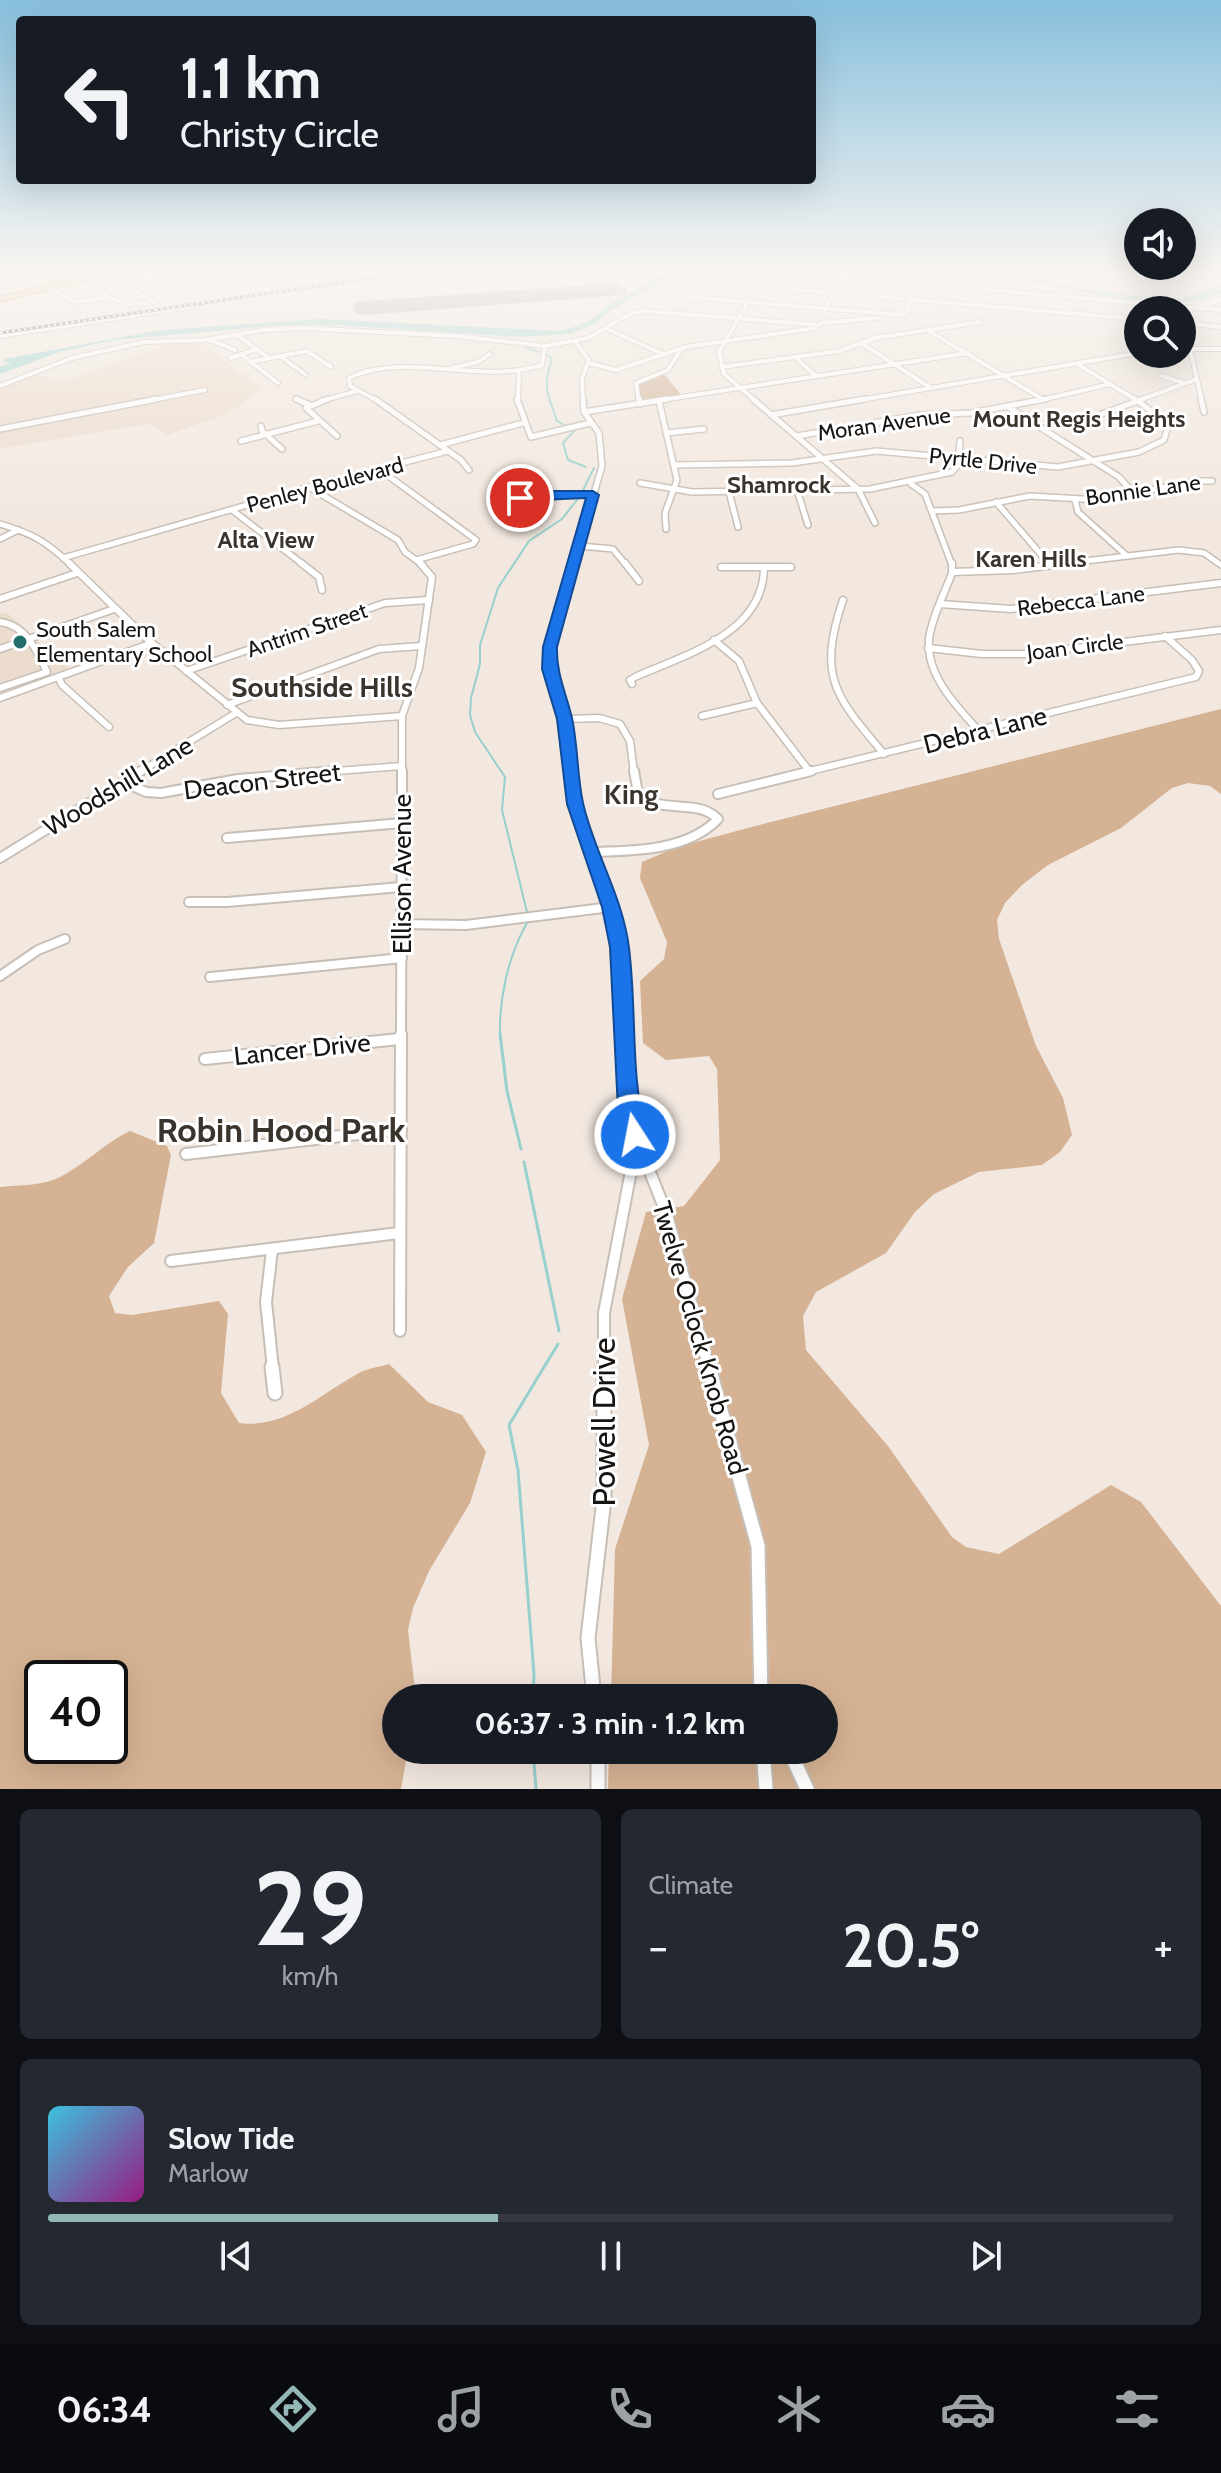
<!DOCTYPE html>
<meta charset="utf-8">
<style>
:root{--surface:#171b24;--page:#242831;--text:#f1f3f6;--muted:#9ea1a6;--line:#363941;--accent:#94b7b7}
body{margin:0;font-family:Cabin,sans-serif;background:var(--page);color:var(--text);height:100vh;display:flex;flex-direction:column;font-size:30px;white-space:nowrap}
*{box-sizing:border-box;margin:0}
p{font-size:26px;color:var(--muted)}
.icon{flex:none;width:44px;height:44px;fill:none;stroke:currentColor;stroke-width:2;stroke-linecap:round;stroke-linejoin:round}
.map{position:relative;height:1789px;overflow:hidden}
.details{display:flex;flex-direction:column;gap:20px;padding:20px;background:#0d0f14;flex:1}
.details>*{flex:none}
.banner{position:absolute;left:16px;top:16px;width:800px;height:168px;border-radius:8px;box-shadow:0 8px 32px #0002;background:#171b24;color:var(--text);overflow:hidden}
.buttons{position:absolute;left:1124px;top:208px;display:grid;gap:16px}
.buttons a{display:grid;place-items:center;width:72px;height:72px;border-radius:50%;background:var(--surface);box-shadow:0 8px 32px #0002;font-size:40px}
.speed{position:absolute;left:24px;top:1660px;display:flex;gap:16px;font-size:40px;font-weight:700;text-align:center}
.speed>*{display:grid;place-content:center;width:104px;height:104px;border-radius:50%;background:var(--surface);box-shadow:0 8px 32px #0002;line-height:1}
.speed .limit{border:4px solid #111;border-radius:12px;background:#fff;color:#111}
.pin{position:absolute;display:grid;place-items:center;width:68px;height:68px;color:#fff;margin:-34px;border:4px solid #fff;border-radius:50%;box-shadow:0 2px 8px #0007}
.me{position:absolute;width:88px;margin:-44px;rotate:349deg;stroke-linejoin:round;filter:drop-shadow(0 0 6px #0008)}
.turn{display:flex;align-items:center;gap:28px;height:168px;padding:0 32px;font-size:36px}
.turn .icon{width:104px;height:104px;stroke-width:2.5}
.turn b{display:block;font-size:56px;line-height:68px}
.big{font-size:60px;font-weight:700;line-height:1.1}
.details .tile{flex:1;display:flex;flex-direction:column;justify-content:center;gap:12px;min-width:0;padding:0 28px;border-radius:12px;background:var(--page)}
.details .dial{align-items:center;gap:0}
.dial b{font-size:104px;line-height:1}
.song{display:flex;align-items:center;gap:24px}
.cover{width:96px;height:96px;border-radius:12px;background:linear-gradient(135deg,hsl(190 70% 55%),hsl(310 70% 35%))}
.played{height:8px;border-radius:4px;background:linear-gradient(90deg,var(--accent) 40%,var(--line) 40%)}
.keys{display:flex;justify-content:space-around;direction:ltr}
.heat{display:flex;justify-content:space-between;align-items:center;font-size:44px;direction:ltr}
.details .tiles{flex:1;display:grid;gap:20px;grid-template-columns:1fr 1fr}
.tile:last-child{grid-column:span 2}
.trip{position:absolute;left:382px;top:1684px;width:456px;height:80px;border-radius:40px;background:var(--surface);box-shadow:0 8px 32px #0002;font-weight:700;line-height:80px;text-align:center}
.dock{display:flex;height:128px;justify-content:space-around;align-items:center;background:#090b0e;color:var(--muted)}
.dock .icon{width:56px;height:56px}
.dock .current{color:var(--accent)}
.dock b{font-size:36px;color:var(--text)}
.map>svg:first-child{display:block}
.built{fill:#ecdcce}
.green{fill:#d2b296}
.forest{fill:#d5b293;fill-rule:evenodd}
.water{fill:#97d0cc}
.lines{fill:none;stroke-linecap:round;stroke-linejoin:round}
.stream-far1{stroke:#97d0cc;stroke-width:2}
.stream{stroke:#97d0cc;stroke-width:3}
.runway{fill:#a8a09a;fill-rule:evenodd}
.minor-far5-casing{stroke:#c7beb6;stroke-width:6}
.minor-far4-casing{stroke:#c7beb6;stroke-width:8}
.minor-far3-casing{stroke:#c7beb6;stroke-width:9}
.minor-far2-casing{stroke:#c7beb6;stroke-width:12}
.minor-far1-casing{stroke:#c7beb6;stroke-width:14}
.minor-casing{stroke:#c7beb6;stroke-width:17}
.major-casing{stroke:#a26b33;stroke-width:7}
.minor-far5{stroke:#fff;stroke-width:4}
.minor-far4{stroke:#fff;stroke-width:5}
.minor-far3{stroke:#fff;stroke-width:6}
.minor-far2{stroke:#fff;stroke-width:8}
.minor-far1{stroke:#fff;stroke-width:10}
.minor{stroke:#fff;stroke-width:13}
.major{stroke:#f4c28f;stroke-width:5}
.rail-casing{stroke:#5d5853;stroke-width:3}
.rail{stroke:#fff;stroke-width:2;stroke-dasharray:3;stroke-linecap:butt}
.route{fill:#1a73e8;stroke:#114b97;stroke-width:2}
.poi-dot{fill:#236e6b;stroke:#fff;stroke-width:3}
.labels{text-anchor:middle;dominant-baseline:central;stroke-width:6;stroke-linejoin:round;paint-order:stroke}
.far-street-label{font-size:22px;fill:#171411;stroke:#fff}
.far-poi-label{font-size:22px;fill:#171411;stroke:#fff;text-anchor:start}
.far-neighbourhood-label{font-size:24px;font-weight:bold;fill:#3b342d;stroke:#fff}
.street-label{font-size:26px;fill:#171411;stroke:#fff}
.neighbourhood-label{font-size:28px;font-weight:bold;fill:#3b342d;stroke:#fff}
.near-street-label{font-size:32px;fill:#171411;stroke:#fff}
.near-neighbourhood-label{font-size:34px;font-weight:bold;fill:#3b342d;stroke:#fff}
</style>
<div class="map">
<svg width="1221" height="1789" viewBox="0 0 1221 1789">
<rect width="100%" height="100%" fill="#f2e8e0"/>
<g class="built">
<path d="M172,342h30l59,47 -33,25 -61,21 -18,-11 -149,24v-61l31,-13 34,7z"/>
<path d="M6,612l64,58 -70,25v-81z"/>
</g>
<path class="green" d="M664,374l18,22 -41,6 -2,-18z"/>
<g class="forest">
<path d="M1221,709v85l-11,-8 -22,-3 -16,5 -51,40 -73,37 -26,20 -17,18 -8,17 2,19 37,107 27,52 9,37 -12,17 -18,13 -63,7 -45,22 -19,18 -29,41 -70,39 -13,24 3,34 82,96 64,91 14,10 33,7 112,-69 30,17 80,104v183h-613l1,-39h215v-52h-213l4,-149 34,-104 -27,-146 24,-87 38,-6 36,-46 -3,-91 -8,-13 -43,4 -23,-17 -3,-62 24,-22 3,-17 -27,-64 2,-16 35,-15 86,-23z"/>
<path d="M130,1131l37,15 4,9 -17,88 -26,24 -19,29 6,17 17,2 87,-14 9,13 -7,79 18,30c47,6 81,-29 120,-50 9,-5 21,-6 30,-9l39,38 34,13 24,37 -16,51 -41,68 -16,37 -5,22 8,68h-20v52h12l-7,39h-401v-602c20,-2 44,-1 62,-11 24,-13 43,-33 68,-45zM42,1678h68v68h-68z"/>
</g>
<g class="water">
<path d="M670,270h14l-76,42 -13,12 -26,10 -47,3 -189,-12h-50l-168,15 -56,12 -59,22v-7l11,-4 -8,-2 2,-2 156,-29 159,-11 242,12 26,-9 22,-18z"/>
<path d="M989,270h17l77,20 62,6 37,2 39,-13v8c-44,26 -182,-10 -232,-23z"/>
</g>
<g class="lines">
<g class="stream-far1">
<path d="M1167,270l54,14"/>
<path d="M526,348l13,4"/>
<path d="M546,354l6,5c-10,29 -4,35 5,62l9,5"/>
<path d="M575,430l-12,13 5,17 18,7"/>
<path d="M582,492l12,-24"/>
<path d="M527,912l-25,-102 3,-33 -30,-45 -5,-17 1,-17 9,-34v-19l18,-57 31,-47 33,-22 18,-23"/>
<path d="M500,1036c-1,-37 8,-80 27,-113"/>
</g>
<g class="stream">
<path d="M500,1034l7,57 14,58"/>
<path d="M524,1162l35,169"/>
<path d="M533,1698l1,-24 -16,-204 -9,-45 49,-81"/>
<path d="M533,1750l3,39"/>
</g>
<path class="runway" d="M617,283l11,7 -3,5 -261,20 -8,-2 -3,-5 3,-5 8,-2z"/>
<defs>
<g id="minor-far5">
<path d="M64,270l17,9"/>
<path d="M607,270l1,8"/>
<path d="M754,270l467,40"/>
<path d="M972,270l89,22"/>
<path d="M1031,270l13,3"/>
<path d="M147,277l28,-7"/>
<path d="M703,282l435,37"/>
<path d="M47,287l29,15 33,-5"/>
<path d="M664,295l239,20"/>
<path d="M109,297l18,8 29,-3 -32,-16 25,-7 -17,-9"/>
<path d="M109,297l-7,-5 22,-6"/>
<path d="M1201,306l20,-6"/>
<path d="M824,314l14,-35 11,-9"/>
<path d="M903,315l4,-4 7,-27"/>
<path d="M821,323l57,-5"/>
<path d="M1182,323l39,4"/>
<path d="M607,329l56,25"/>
<path d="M929,331l115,69"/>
<path d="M237,335l32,23"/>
<path d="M0,336l189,-29"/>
<path d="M210,340l25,10"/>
<path d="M575,342l14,18 -7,19 1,22"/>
<path d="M861,343l70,45"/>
<path d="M1182,349h39"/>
<path d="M1190,349l12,52"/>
<path d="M242,355l36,28"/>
<path d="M280,356l26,19"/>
<path d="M795,357l21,19"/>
<path d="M230,358l27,-9"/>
<path d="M250,362l57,-11 24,16"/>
<path d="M589,363l27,7 70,-23 130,-19"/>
<path d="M1077,364l61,37"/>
<path d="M721,367l118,-16 36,-13 105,-16"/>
<path d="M448,369l30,-7 12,-8"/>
<path d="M1162,376l22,7"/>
<path d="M0,386l72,-28 72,-16 61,-2 58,-10 38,-2 155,8 89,10 43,-8 44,-25 12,-2 175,14"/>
<path d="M296,399l5,2"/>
<path d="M147,401l58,-11"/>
<path d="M321,401l36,-10"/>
<path d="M378,401l-28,-15 -1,-8c54,-27 130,7 193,-13l3,-19"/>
<path d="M518,401l1,-28"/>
<path d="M639,401l-3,-18 32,-13 13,-21"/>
<path d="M655,401l313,-48"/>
<path d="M756,401l-32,-27 -5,-22 47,-81"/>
<path d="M854,401l284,-48"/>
<path d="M1037,401l73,-17"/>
<path d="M1137,401l60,-22"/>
</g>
<g id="minor-far4">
<path d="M296,399l14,6"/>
<path d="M328,399l-22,9 31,28"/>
<path d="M375,399l86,61 8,10"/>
<path d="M517,399l14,38 59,-14"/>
<path d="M639,399l1,5"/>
<path d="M753,399l105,90 17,34"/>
<path d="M1201,399l3,13"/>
<path d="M659,401l18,79 -12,33 1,16"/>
<path d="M1008,407l111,70 15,17"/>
<path d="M584,412l84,-13"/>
<path d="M1102,414l41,-15"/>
<path d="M771,415l94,-16"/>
<path d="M261,426l1,5 20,18"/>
<path d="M0,429l157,-30"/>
<path d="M666,433l38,-4"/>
<path d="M797,436l123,-21 51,-2 74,-14"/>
<path d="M241,441l77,-20"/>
<path d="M440,445l83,-22"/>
<path d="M674,465l118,-2 84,-12 182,16 81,-15 25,-12 3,-11 -5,-10 -27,-20"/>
<path d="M379,469l97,71 -3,4 -57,16"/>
<path d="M640,483l52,9 178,-3 82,-17 6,-7 2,-24"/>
<path d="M911,484l14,10 27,71"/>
<path d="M309,487l89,53 7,12 18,13"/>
<path d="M797,490l11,35"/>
<path d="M729,492l9,35"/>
<path d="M1075,500l3,12 49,44"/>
<path d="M496,502l56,-8 41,1"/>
<path d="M996,502l54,63"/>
<path d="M232,510l72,55"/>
<path d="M932,511l27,-1 71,-14 70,4 96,-19h16"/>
<path d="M0,524c33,10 46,17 71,41"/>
<path d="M0,539l18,-9"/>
<path d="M580,546l33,3 13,16"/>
<path d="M63,558l257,-74 128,-33"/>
<path d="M573,565l29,-99 -3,-33 -15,-21 -1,-13"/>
<path d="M1051,565l128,-15 25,3 17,12"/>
</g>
<g id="minor-far3">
<path d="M69,563l77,75 101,82 32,5 123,-9"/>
<path d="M301,563l18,14 3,13"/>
<path d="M625,563l14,18"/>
<path d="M952,563v10c-7,19 -18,40 -22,60 -8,38 25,72 49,98"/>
<path d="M721,567h70"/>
<path d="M952,572l61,-2 55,-7"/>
<path d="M0,599l77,-26"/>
<path d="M843,600c-26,77 -8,96 41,154"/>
<path d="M940,604l71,5 210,-26"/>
<path d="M0,622c26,3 37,29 47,50l-47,16"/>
<path d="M714,640l25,21 18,42 53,69"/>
<path d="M928,648l54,6h45l194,-24"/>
<path d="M0,649l114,-40"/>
<path d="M186,671l199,-68 44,-3"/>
<path d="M58,677l4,8 47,42"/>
<path d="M632,684l-2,-4 5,-3c51,-23 129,-43 129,-110"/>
<path d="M0,698l152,-55"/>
<path d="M227,705l152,-56 43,-3"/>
<path d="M702,716l55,-13"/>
<path d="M565,719l34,-1 21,6 10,17 4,32"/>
<path d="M138,773l98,-60"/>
<path d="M310,773l92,-7"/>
<path d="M402,773v-57l17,-48 13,-91 -12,-14"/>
<path d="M571,773l-6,-54 -16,-50 1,-22 24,-84"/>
<path d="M802,773l394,-96 3,-6 -7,-11 -27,-24"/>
</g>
<g id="minor-far2">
<path d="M571,771c6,48 27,90 40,136 12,42 11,86 13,129"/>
<path d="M124,782l22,10 15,1 77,-14 97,-8"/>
<path d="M718,794l93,-23"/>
<path d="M227,838l175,-15"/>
<path d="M592,852c42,-1 95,-1 126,-33 -22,-22 -57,-3 -80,-26l-4,-22"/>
<path d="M0,858l141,-87"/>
<path d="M189,902h38l174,-15"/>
<path d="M400,924l66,1 145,-18"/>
<path d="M0,976l38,-26 27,-11"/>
<path d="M210,977l192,-19"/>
<path d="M401,1036l1,-265"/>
</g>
<g id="minor-far1">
<path d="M624,1034l8,93 35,88 42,154"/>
<path d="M205,1059l194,-20"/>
<path d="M186,1154l215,-25"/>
<path d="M272,1250l-6,52 7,67"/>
<path d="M171,1261l228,-28"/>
<path d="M400,1331l1,-297"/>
<path d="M604,1369v-56l27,-142 11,-20"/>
</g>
<g id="minor">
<path d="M272,1367l3,26"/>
<path d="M709,1367l49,179 3,152"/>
<path d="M594,1698l-6,-60 16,-139v-132"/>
<path d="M598,1750v39"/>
<path d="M763,1750l3,39"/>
<path d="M789,1750l18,39"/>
</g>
<g id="major">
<path d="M1210,270l11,4"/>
<path d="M0,299l118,-29"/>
</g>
</defs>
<use href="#minor-far5" class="minor-far5-casing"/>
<use href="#minor-far4" class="minor-far4-casing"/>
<use href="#minor-far3" class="minor-far3-casing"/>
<use href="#minor-far2" class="minor-far2-casing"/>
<use href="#minor-far1" class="minor-far1-casing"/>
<use href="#minor" class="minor-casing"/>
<use href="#major" class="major-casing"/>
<use href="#minor-far5" class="minor-far5"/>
<use href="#minor-far4" class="minor-far4"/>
<use href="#minor-far3" class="minor-far3"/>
<use href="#minor-far2" class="minor-far2"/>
<use href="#minor-far1" class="minor-far1"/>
<use href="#minor" class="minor"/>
<use href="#major" class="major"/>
<defs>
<path id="rail" d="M0,333l426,-63"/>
</defs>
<use href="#rail" class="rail-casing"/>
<use href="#rail" class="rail"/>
</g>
<linearGradient id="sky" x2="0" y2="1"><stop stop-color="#87bfdd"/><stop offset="0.52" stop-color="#f9f5f1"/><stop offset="1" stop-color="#f9f5f1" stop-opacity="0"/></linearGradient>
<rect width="1221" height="521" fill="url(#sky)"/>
<path class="route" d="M552,491h41l6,4 -42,152c-1,26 9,46 15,71 6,28 5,57 11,85 11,49 40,94 46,145 8,62 1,126 17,187l-3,7 -8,3 -7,-3 -10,-32 -8,-163 -8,-40 -35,-103 -10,-85 -15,-50 1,-22 43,-149c-14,0 -65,5 -72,0z"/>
<circle class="poi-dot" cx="20" cy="642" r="8"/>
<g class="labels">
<g class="far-street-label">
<text transform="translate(884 424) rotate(-8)">Moran Avenue</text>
<text transform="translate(983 461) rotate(6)">Pyrtle Drive</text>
<text transform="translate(325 485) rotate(-15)">Penley Boulevard</text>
<text transform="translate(1143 490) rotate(-8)">Bonnie Lane</text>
<text transform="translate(1081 601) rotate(-7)">Rebecca Lane</text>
<text transform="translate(307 630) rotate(-19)">Antrim Street</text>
<text transform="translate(1075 647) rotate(-7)">Joan Circle</text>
</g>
<g class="far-poi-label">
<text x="36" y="629">South Salem<tspan x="36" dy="25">Elementary School</tspan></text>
</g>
<g class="far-neighbourhood-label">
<text x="1079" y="418">Mount Regis Heights</text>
<text x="779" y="484">Shamrock</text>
<text x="266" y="539">Alta View</text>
<text x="1031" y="558">Karen Hills</text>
</g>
<g class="street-label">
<text transform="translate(985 730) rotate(-14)">Debra Lane</text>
<text transform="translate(262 781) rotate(-7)">Deacon Street</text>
<text transform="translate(118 786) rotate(-31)">Woodshill Lane</text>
<text transform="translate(402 874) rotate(-90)">Ellison Avenue</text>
<text transform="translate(302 1049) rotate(-6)">Lancer Drive</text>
<text transform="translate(700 1338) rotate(74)">Twelve Oclock Knob Road</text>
</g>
<g class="neighbourhood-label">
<text x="322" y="687">Southside Hills</text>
<text x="631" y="794">King</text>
</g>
<g class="near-street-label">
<text transform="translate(603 1422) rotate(-90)">Powell Drive</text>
</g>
<g class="near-neighbourhood-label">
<text x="281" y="1130">Robin Hood Park</text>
</g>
</g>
</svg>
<div class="buttons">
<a><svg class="icon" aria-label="sound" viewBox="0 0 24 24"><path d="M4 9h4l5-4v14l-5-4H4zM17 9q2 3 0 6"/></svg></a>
<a><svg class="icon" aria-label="search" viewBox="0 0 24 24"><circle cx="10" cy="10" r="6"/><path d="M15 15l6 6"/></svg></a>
</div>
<div class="speed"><div class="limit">40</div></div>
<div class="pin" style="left:520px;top:498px;background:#d93025"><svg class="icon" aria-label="arrive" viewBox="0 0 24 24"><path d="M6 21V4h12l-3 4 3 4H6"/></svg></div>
<svg class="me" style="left:635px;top:1135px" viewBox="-20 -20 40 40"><circle r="17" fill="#1a73e8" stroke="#fff" stroke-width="3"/><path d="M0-11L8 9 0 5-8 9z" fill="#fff"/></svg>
<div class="trip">06:37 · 3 min · 1.2 km</div>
<div class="banner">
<div class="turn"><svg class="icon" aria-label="left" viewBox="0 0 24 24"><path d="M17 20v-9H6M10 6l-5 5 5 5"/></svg><div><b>1.1 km</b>Christy Circle</div></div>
</div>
</div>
<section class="details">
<div class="tiles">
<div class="tile dial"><b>29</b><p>km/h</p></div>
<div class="tile"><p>Climate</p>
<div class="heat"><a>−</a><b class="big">20.5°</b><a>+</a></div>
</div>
<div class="tile">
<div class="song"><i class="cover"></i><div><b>Slow Tide</b><p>Marlow</p></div></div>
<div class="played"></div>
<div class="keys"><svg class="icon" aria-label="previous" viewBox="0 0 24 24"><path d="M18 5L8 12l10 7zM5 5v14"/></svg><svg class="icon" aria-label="pause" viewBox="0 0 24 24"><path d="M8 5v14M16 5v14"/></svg><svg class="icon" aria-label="next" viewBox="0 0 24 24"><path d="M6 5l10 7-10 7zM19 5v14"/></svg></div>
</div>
</div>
</section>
<nav class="dock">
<b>06:34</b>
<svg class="icon current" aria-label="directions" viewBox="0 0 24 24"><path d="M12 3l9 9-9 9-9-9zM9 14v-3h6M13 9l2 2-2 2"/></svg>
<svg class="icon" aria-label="music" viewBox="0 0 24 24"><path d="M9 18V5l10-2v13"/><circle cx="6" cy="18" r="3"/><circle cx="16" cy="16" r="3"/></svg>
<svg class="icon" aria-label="phone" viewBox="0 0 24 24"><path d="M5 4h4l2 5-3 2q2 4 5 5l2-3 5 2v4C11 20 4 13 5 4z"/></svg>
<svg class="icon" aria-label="climate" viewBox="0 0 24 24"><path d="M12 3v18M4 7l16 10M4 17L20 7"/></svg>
<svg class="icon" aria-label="car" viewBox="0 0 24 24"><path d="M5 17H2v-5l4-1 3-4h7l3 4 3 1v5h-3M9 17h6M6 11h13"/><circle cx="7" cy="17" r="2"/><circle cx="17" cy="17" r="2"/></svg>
<svg class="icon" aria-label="filters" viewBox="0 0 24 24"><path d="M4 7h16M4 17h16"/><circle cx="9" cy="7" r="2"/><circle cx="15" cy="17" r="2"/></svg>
</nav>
